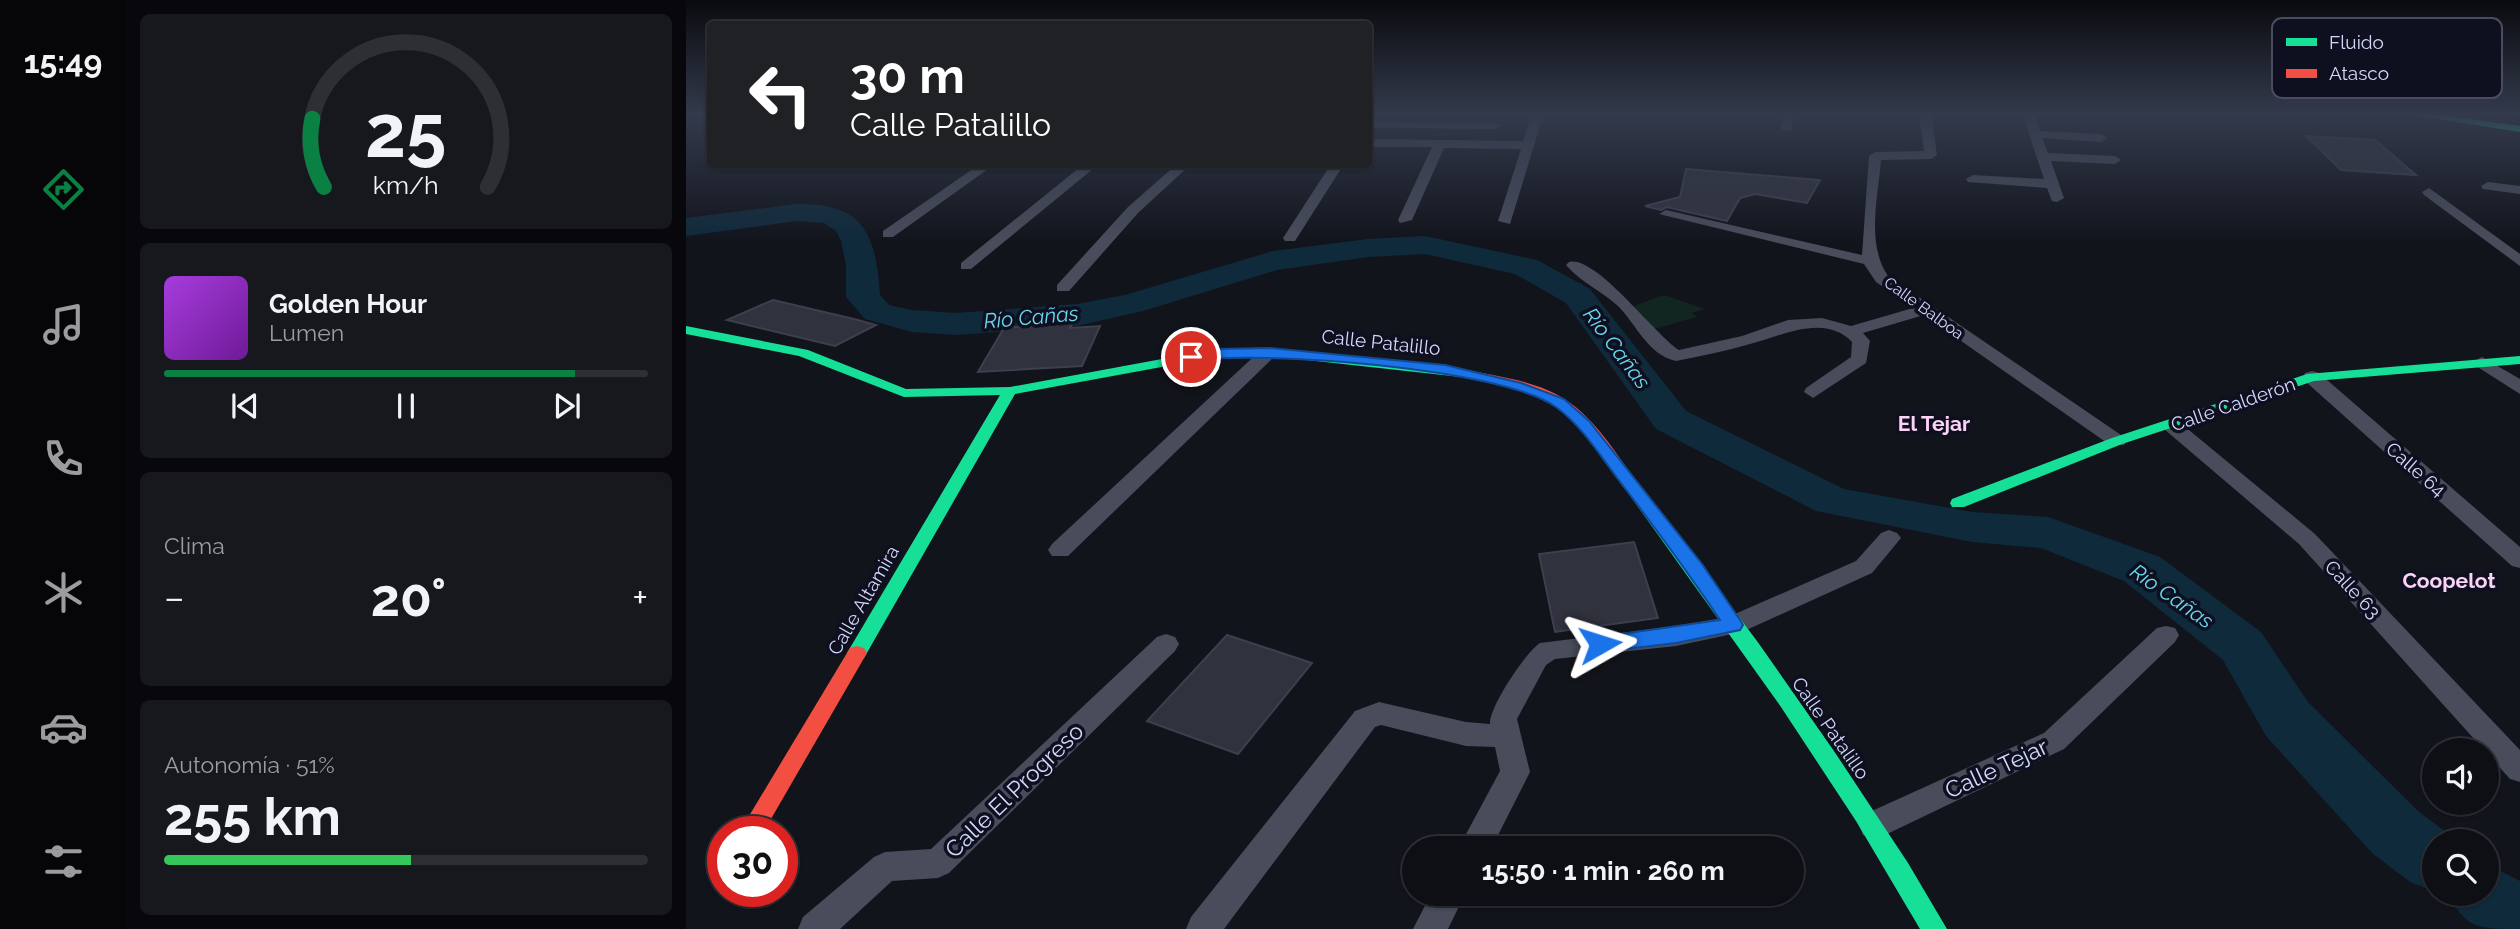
<!DOCTYPE html>
<html lang="es">
<meta charset="utf-8">
<style>
:root{--surface:#0e0f15;--page:#17181e;--text:#f1f3f6;--muted:#9b9ca0;--line:#2e2f34;--accent:#0b8043}
body{margin:0;font-family:Raleway,sans-serif;background:var(--page);color:var(--text);height:100vh;display:flex;flex-direction:column;font-size:26px;white-space:nowrap}
*{box-sizing:border-box;margin:0}
p{font-size:23px;color:var(--muted)}
.icon{flex:none;width:38px;height:38px;fill:none;stroke:currentColor;stroke-width:2;stroke-linecap:round;stroke-linejoin:round}
.map{position:relative;flex:1;overflow:hidden}
.panel{display:flex;flex-direction:column;gap:14px;padding:14px;background:#08080c;width:560px}
.panel>*{flex:none}
.hud{position:absolute;left:21px;top:21px;width:665px;height:147px;border-radius:7px;box-shadow:0 2px 5px #0004,0 0 0 2px var(--line);background:#202124;color:#fff;overflow:hidden}
.fabs{position:absolute;left:1736px;top:738px;display:grid;gap:14px}
.fabs a{display:grid;place-items:center;width:77px;height:77px;border-radius:50%;background:var(--surface);box-shadow:0 2px 5px #0004,0 0 0 2px var(--line);font-size:35px}
.speed{position:absolute;left:21px;top:816px;display:flex;gap:14px;font-size:35px;font-weight:700;text-align:center}
.speed>*{display:grid;place-content:center;width:91px;height:91px;border-radius:50%;background:var(--surface);box-shadow:0 2px 5px #0004,0 0 0 2px var(--line);line-height:1}
.speed .limit{border:10px solid #d22;background:#fff;color:#111}
.pin{position:absolute;display:grid;place-items:center;width:60px;height:60px;color:#fff;margin:-30px;border:4px solid #fff;border-radius:50%;box-shadow:0 2px 7px #0007}
.me{position:absolute;width:77px;margin:-38px;rotate:84deg;stroke-linejoin:round;filter:drop-shadow(0 0 5px #0008)}
.turn{display:flex;align-items:center;gap:24px;height:147px;padding:0 28px;font-size:32px}
.turn .icon{width:91px;height:91px;stroke-width:2.5}
.turn b{display:block;font-size:49px;line-height:60px}
.big{font-size:52px;font-weight:700;line-height:1.1}
.panel .card{flex:1;display:flex;flex-direction:column;justify-content:center;gap:10px;min-width:0;padding:0 24px;border-radius:10px;background:var(--page)}
.panel .dial{align-items:center;gap:0}
.dial svg{height:182px;overflow:visible;fill:none;stroke:var(--line);stroke-width:7;stroke-linecap:round;text-anchor:middle}
.dial text{fill:var(--text);stroke:none}
.song{display:flex;align-items:center;gap:21px}
.cover{width:84px;height:84px;border-radius:10px;background:linear-gradient(135deg,hsl(280 70% 55%),hsl(280 70% 35%))}
.played{height:7px;border-radius:4px;background:linear-gradient(90deg,var(--accent) 85%,var(--line) 85%)}
.keys{display:flex;justify-content:space-around;direction:ltr}
.heat{display:flex;justify-content:space-between;align-items:center;font-size:38px;direction:ltr}
.charge{height:10px;border-radius:5px;background:linear-gradient(90deg,#34c759 51%,var(--line) 0)}
.trip{position:absolute;left:716px;top:836px;width:402px;height:70px;border-radius:35px;background:var(--surface);box-shadow:0 2px 5px #0004,0 0 0 2px var(--line);font-weight:700;line-height:70px;text-align:center}
main{display:flex;flex:1;min-height:0}
.menu{display:flex;flex-direction:column;width:126px;justify-content:space-around;align-items:center;background:#060608;color:var(--muted)}
.menu .icon{width:49px;height:49px}
.menu .active{color:var(--accent)}
.menu b{font-size:32px;color:var(--text)}
.map>svg:first-child{display:block}
.green{fill:#122621}
.lines{fill:none;stroke-linecap:round;stroke-linejoin:round}
.river{fill:#0f2a3b;fill-rule:evenodd}
.building{fill:#30323e;stroke:#3d3f4f;stroke-width:2}
.street{fill:#484c5b;fill-rule:evenodd}
.fast{fill:#16e098;fill-rule:evenodd}
.jam{fill:#f24e42;fill-rule:evenodd}
.route{fill:#1a73e8;stroke:#114b97;stroke-width:2}
.labels{text-anchor:middle;dominant-baseline:central;stroke-width:7;stroke-linejoin:round;paint-order:stroke}
.far-street-label{font-size:16px;fill:#d1d8fb;stroke:#0f101f}
.street-label{font-size:19px;fill:#d1d8fb;stroke:#0f101f}
.water-label{font-size:21px;font-style:italic;fill:#68d7f2;stroke:#0f101f}
.neighbourhood-label{font-size:21px;font-weight:bold;fill:#fbd3f7;stroke:#0f101f}
.near-street-label{font-size:23px;fill:#d1d8fb;stroke:#0f101f}
.key{fill:#0f101f;stroke:#494c61;stroke-width:2}
.key-label{font-size:19px;fill:#d1d8fb}
</style>
<main>
<nav class="menu">
<b>15:49</b>
<svg class="icon active" aria-label="directions" viewBox="0 0 24 24"><path d="M12 3l9 9-9 9-9-9zM9 14v-3h6M13 9l2 2-2 2"/></svg>
<svg class="icon" aria-label="music" viewBox="0 0 24 24"><path d="M9 18V5l10-2v13"/><circle cx="6" cy="18" r="3"/><circle cx="16" cy="16" r="3"/></svg>
<svg class="icon" aria-label="phone" viewBox="0 0 24 24"><path d="M5 4h4l2 5-3 2q2 4 5 5l2-3 5 2v4C11 20 4 13 5 4z"/></svg>
<svg class="icon" aria-label="climate" viewBox="0 0 24 24"><path d="M12 3v18M4 7l16 10M4 17L20 7"/></svg>
<svg class="icon" aria-label="car" viewBox="0 0 24 24"><path d="M5 17H2v-5l4-1 3-4h7l3 4 3 1v5h-3M9 17h6M6 11h13"/><circle cx="7" cy="17" r="2"/><circle cx="17" cy="17" r="2"/></svg>
<svg class="icon" aria-label="filters" viewBox="0 0 24 24"><path d="M4 7h16M4 17h16"/><circle cx="9" cy="7" r="2"/><circle cx="15" cy="17" r="2"/></svg>
</nav>
<section class="panel">
<div class="card dial"><svg viewBox="0 0 100 80">
<path d="M14 69A42 42 0 1 1 86 69"/>
<path d="M14 69A42 42 0 0 1 9 39" stroke="#0b8043"/>
<text x="50" y="56" font-size="32" font-weight="700">25</text>
<text x="50" y="72" font-size="11">km/h</text>
</svg></div>
<div class="card">
<div class="song"><i class="cover"></i><div><b>Golden Hour</b><p>Lumen</p></div></div>
<div class="played"></div>
<div class="keys"><svg class="icon" aria-label="previous" viewBox="0 0 24 24"><path d="M18 5L8 12l10 7zM5 5v14"/></svg><svg class="icon" aria-label="pause" viewBox="0 0 24 24"><path d="M8 5v14M16 5v14"/></svg><svg class="icon" aria-label="next" viewBox="0 0 24 24"><path d="M6 5l10 7-10 7zM19 5v14"/></svg></div>
</div>
<div class="card"><p>Clima</p>
<div class="heat"><a>−</a><b class="big">20°</b><a>+</a></div>
</div>
<div class="card"><p>Autonomía · 51%</p><b class="big">255 km</b><div class="charge"></div></div>
</section>
<div class="map">
<svg width="1834" height="929" viewBox="0 0 1834 929">
<rect width="100%" height="100%" fill="#12141c"/>
<path class="green" d="M978,295l41,14 -13,4 5,4 -43,12 -20,-23z"/>
<g class="lines">
<g class="river">
<path d="M111,204c67,-1 79,30 83,91l9,10 23,5 44,3 121,-9 48,-9 148,-44 95,-12 57,-3 112,24 53,29 96,122 158,78 128,23 76,5 112,40 101,75 47,70 110,109 41,31h-25v49l-24,-9 -38,-29 -106,-117 -43,-76 -99,-79 -83,-33 -69,-6 -156,-31 -160,-82 -90,-126 -51,-29 -90,-20 -57,3 -91,13 -134,41 -66,15 -121,9 -44,-3 -47,-13 -19,-22v-32l-5,-24 -5,-10 -12,-8 -27,-2 -111,15v-18z"/>
<path d="M1801,864l33,17v48c-41,0 -54,0 -72,-35h39z"/>
</g>
</g>
<g class="building">
<path d="M1620,136l69,4 41,35 -75,-5z"/>
<path d="M1000,169l134,11 -13,23 -52,-9 -15,4 -13,23 -60,-14 -6,3 -16,-4 35,-9z"/>
<path d="M87,300l81,19 22,6 -41,21 -108,-26z"/>
<path d="M387,322l-3,6 30,-2 -18,40 -104,6 26,-44z"/>
<path d="M948,542l24,76 -103,14 -16,-78z"/>
<path d="M541,635l85,28 -74,91 -91,-33z"/>
</g>
<g class="lines">
<g class="street">
<path d="M846,113h12l-34,111 -12,-3 23,-72 -77,-1 -32,72 -12,3 -2,-3 34,-73h-64v-8l155,2z"/>
<path d="M1096,113h12l-3,18 -10,-2z"/>
<path d="M1233,113h12l6,42 -6,4 -50,1c-3,37 -15,84 7,116l236,161 3,4 -3,4h-14l-186,-130 -61,18 7,8 -4,22 -53,35 -9,-6 2,-4 45,-31 1,-15c-28,-29 -70,-6 -102,2 -24,7 -49,12 -74,17 -29,-7 -39,-36 -58,-55 -16,-15 -38,-24 -52,-41l3,-3c27,-7 86,73 110,88l63,-14 46,-16 34,-2 29,8 62,-18 -37,-26 -12,-18 -205,-50 7,-4 196,45 7,-99 6,-4 49,-1z"/>
<path d="M1336,113h12l6,18 61,3 6,4 -6,4 -59,-4 6,15 67,3 6,4 -6,4 -64,-3 13,37 -7,4 -5,-1 -5,-13 -79,-6 -2,-3 7,-4 71,4z"/>
<path d="M682,122l127,1 6,3 -6,3 -127,-1z"/>
<path d="M294,164h15l-102,73h-10v-6z"/>
<path d="M398,164h15l-128,105h-10v-6z"/>
<path d="M491,164h14l-53,49 -69,78h-12v-6l71,-78z"/>
<path d="M645,164h13l-49,77h-10l-2,-3z"/>
<path d="M1802,182l32,4v8l-37,-5 -2,-3z"/>
<path d="M1743,188l91,66v12l-96,-71 -2,-3z"/>
<path d="M583,347l9,5 -3,4 -207,200h-16l-4,-6 4,-6 211,-196z"/>
<path d="M1796,357l38,22v15l-44,-28 -3,-4z"/>
<path d="M1626,371l7,2 201,174v21l-8,-2 -207,-185 -2,-4 2,-4z"/>
<path d="M1485,419l7,2 137,113 205,216v32l-10,-3 -211,-235 -135,-115 -3,-4z"/>
<path d="M1203,530l8,3 4,5 -29,35 -130,59 -66,14 -121,13 -9,6 -29,54 13,53 -39,77h-33l42,-78 -5,-24 -29,-1 -85,-21 -6,2 -151,202h-38l5,-12 164,-206 24,-9 87,20 24,2c-1,-17 36,-72 50,-81l136,-17 52,-9 128,-56 25,-28z"/>
<path d="M1480,626l9,2 4,7 -4,7 -111,107 -179,86 -11,4 -11,-4 -4,-10 4,-10 181,-82 113,-105z"/>
<path d="M480,634l9,3 4,7 -4,7 -226,222 -11,5 -46,3 -52,48h-42l5,-12 71,-60 11,-5 46,-3 226,-212z"/>
<path d="M745,894h34l-17,35h-35z"/>
</g>
<g class="fast">
<path d="M1714,113h25l95,13v6z"/>
<path d="M0,326l122,24 98,39 104,-2 206,-38 53,-1 192,21 7,4 -7,4 -192,-21 -53,1 -201,37 -151,264 -7,2 -7,-2 -3,-5 153,-258 -96,2 -105,-41 -113,-22z"/>
<path d="M1834,356v8l-206,17 -192,63 -158,63h-12l-2,-4 2,-4 160,-61 195,-64z"/>
<path d="M943,478l6,1 122,162 77,110 74,112 39,66h-27l-64,-108 -75,-114 -160,-224z"/>
</g>
<g class="jam">
<path d="M775,369c34,7 75,11 105,31 29,19 51,54 71,83l-8,5 -6,-1c-22,-31 -43,-70 -79,-87 -27,-14 -59,-17 -88,-24l-2,-3z"/>
<path d="M171,646l7,2 3,5 -103,178h-24l110,-183z"/>
</g>
</g>
<linearGradient id="sky" x2="0" y2="1"><stop stop-color="#0a0b0f"/><stop offset="0.47" stop-color="#333a4b"/><stop offset="1" stop-color="#333a4b" stop-opacity="0"/></linearGradient>
<rect width="1834" height="243" fill="url(#sky)"/>
<path class="route" d="M583,348l176,17 76,18 43,16 25,22 113,143 38,56 3,5 -3,5 -64,13 -76,9 -7,-3 -3,-5 10,-7 120,-17c-32,-48 -67,-95 -102,-141 -19,-25 -37,-54 -62,-72 -54,-39 -297,-57 -365,-46l-7,-4 32,-8z"/>
<g class="labels">
<g class="far-street-label">
<text transform="translate(1238 308) rotate(36)">Calle Balboa</text>
</g>
<g class="street-label">
<text transform="translate(695 342) rotate(6)">Calle Patalillo</text>
<text transform="translate(1547 404) rotate(-19)">Calle Calderón</text>
<text transform="translate(1730 469) rotate(41)">Calle 64</text>
<text transform="translate(1667 589) rotate(47)">Calle 63</text>
<text transform="translate(177 600) rotate(-60)">Calle Altamira</text>
<text transform="translate(1145 728) rotate(55)">Calle Patalillo</text>
</g>
<g class="water-label">
<text transform="translate(345 317) rotate(-5)">Río Cañas</text>
<text transform="translate(931 348) rotate(53)">Río Cañas</text>
<text transform="translate(1486 596) rotate(35)">Río Cañas</text>
</g>
<g class="neighbourhood-label">
<text x="1248" y="423">El Tejar</text>
<text x="1763" y="580">Coopelot</text>
</g>
<g class="near-street-label">
<text transform="translate(1310 768) rotate(-25)">Calle Tejar</text>
<text transform="translate(328 790) rotate(-44)">Calle El Progreso</text>
</g>
</g>
<rect x="1586" y="18" width="230" height="80" rx="10" class="key"/>
<rect x="1600" y="38" width="31" height="8" fill="#16e098"/>
<rect x="1600" y="69" width="31" height="9" fill="#f24e42"/>
<g class="key-label">
<text x="1643" y="49">Fluido</text>
<text x="1643" y="80">Atasco</text>
</g>
</svg>
<div class="fabs">
<a><svg class="icon" aria-label="sound" viewBox="0 0 24 24"><path d="M4 9h4l5-4v14l-5-4H4zM17 9q2 3 0 6"/></svg></a>
<a><svg class="icon" aria-label="search" viewBox="0 0 24 24"><circle cx="10" cy="10" r="6"/><path d="M15 15l6 6"/></svg></a>
</div>
<div class="speed"><div class="limit">30</div></div>
<div class="pin" style="left:505px;top:357px;background:#d93025"><svg class="icon" aria-label="arrive" viewBox="0 0 24 24"><path d="M6 21V4h12l-3 4 3 4H6"/></svg></div>
<svg class="me" style="left:914px;top:644px" viewBox="-20 -20 40 40"><path d="M0-17L14 15 0 8-14 15z" fill="#1a73e8" stroke="#fff" stroke-width="4"/></svg>
<div class="trip">15:50 · 1 min · 260 m</div>
<div class="hud">
<div class="turn"><svg class="icon" aria-label="left" viewBox="0 0 24 24"><path d="M17 20v-9H6M10 6l-5 5 5 5"/></svg><div><b>30 m</b>Calle Patalillo</div></div>
</div>
</div>
</main>
